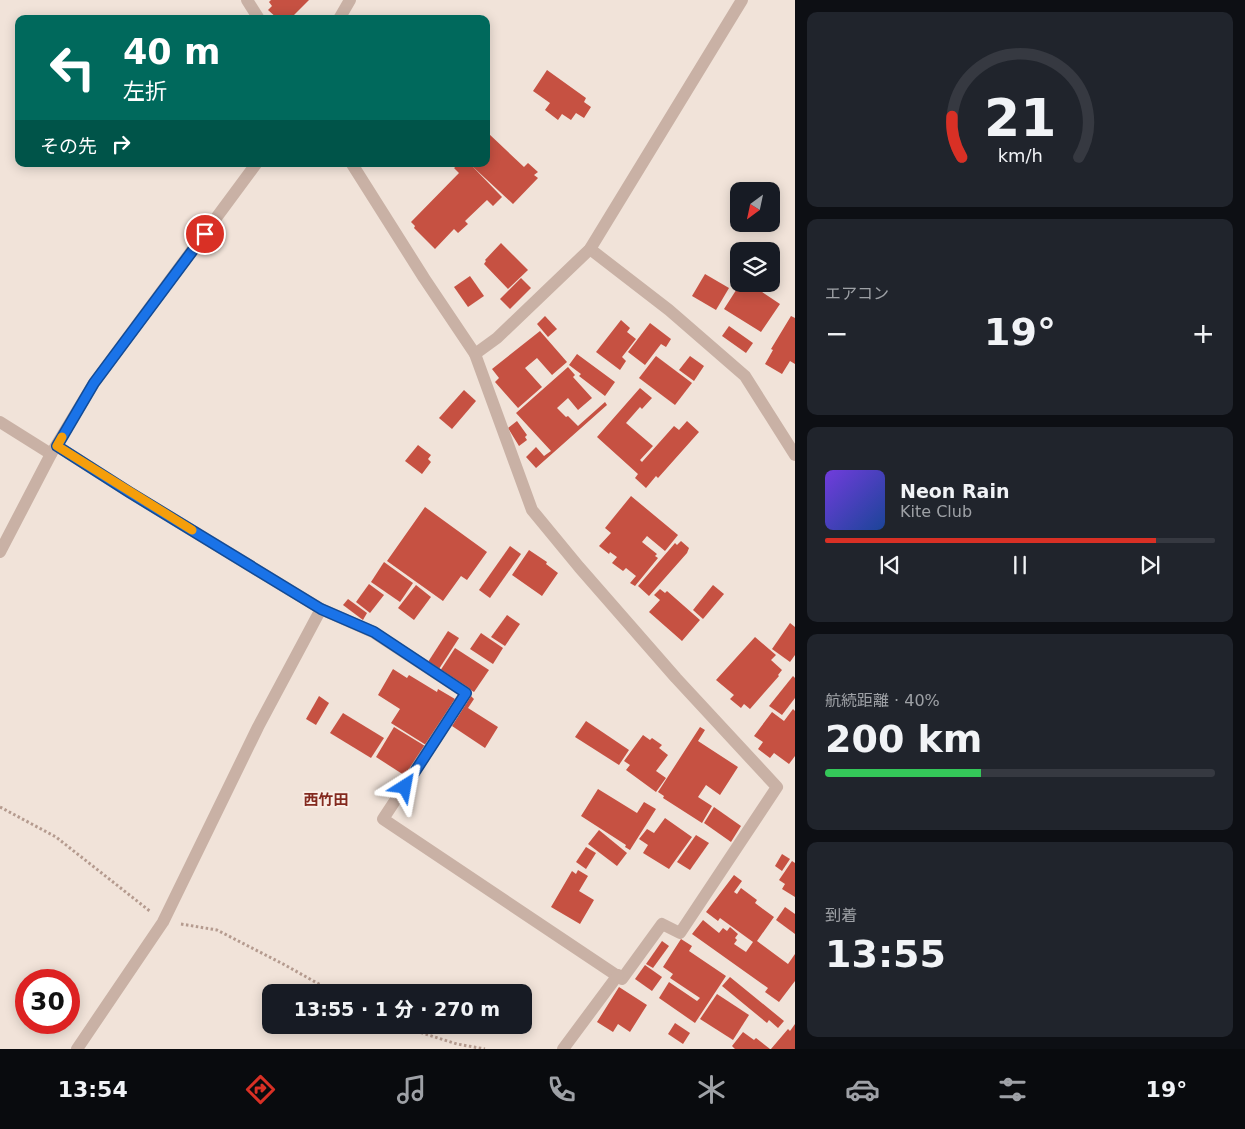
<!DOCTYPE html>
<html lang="ja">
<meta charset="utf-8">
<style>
:root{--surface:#171b24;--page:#20242c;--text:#f1f3f6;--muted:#9ea1a6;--line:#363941;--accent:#d93025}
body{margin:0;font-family:"DejaVu Sans","Noto Sans JP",sans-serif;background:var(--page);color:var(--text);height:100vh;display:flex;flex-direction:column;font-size:19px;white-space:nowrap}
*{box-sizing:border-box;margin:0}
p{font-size:16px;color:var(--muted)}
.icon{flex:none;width:28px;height:28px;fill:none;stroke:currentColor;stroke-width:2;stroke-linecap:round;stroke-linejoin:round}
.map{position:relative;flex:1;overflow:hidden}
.details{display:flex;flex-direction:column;gap:12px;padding:12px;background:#0d0f14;width:450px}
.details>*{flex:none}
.banner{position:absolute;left:15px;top:15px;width:475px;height:152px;border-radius:10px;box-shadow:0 2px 12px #0003;background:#00695c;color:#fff;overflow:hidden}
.needle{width:32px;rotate:213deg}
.controls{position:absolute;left:730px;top:182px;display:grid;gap:10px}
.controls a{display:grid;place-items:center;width:50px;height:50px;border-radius:10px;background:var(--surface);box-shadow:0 2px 12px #0003;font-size:25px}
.speed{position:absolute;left:15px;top:969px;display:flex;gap:10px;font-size:25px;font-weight:700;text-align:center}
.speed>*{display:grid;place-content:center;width:65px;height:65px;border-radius:50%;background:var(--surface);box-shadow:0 2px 12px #0003;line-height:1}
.speed .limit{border:8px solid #d22;background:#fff;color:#111}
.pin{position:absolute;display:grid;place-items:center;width:42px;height:42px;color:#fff;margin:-21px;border:2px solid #fff;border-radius:50%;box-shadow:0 1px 5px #0007}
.me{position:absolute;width:55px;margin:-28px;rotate:34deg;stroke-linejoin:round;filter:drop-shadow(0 0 4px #0008)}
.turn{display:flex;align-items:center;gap:18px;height:105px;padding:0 25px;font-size:22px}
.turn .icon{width:65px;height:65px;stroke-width:2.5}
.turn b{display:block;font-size:35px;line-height:42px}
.then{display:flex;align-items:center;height:48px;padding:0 25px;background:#0003;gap:10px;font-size:19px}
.big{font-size:38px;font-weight:800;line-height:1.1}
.details .tile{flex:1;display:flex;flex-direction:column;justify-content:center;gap:8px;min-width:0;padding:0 18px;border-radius:10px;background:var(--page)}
.details .dial{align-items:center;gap:0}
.dial svg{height:130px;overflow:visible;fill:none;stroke:var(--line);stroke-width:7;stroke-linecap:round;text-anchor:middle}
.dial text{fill:var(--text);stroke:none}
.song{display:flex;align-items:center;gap:15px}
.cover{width:60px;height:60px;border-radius:8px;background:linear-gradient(135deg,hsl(260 70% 55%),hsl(220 70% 35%))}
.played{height:5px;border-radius:2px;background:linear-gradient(90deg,var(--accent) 85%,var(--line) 85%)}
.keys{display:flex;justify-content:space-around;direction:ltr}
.heat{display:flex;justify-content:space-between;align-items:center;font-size:28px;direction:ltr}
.charge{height:8px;border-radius:4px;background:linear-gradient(90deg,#34c759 40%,var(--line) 0)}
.trip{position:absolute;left:262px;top:984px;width:270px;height:50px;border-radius:10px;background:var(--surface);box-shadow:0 2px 12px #0003;font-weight:800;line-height:50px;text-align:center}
.dock{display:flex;height:80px;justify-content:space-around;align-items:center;background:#090b0e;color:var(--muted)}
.dock .icon{width:35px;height:35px}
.dock .on{color:var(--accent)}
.dock b{font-size:22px;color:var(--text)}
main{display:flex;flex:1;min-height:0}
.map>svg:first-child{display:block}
.building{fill:#c65142}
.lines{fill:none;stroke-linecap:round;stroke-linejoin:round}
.path{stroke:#b59b8f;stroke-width:3;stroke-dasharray:2.5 2.5;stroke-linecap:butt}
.minor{stroke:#c9b1a5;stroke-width:12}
.tertiary{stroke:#c9b1a5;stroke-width:12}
.route-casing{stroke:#114b97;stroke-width:12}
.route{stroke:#1a73e8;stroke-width:9}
.slow{stroke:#f59e0b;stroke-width:9}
.labels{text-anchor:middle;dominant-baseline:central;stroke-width:4;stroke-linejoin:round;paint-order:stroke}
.neighbourhood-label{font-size:15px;font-weight:bold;fill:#842a1f;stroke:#f9ede5}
</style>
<main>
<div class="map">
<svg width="795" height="1049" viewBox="0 0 795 1049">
<rect width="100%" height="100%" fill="#f1e3d9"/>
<g class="building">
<path d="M271,0h38l-19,19h-12l-10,-9 4,-4 -3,-4z"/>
<path d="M547,70l39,28 -2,4 7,5 -7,11 -8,-5 -5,7 -9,-6 -4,6 -13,-10 5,-7 -17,-12z"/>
<path d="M488,133l36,34 4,-4 10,9 -4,3 4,3 -25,26 -42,-39 31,32 -9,9 -6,-6 -22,21 3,3 -10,9 -4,-4 -19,20 -21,-21 1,-2 -4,-4 48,-49 -5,-5 5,-4h27v-29z"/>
<path d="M501,243l27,27 -20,19 -24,-25 2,-3 -1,-1z"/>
<path d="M705,274l24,14 -13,22 -24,-14z"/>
<path d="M470,276l14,20 -16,11 -14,-20z"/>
<path d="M521,278l10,10 -21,21 -10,-10z"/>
<path d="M740,284h23l-4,6 21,14 -19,28 -37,-23z"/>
<path d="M545,316l12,13 -9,8 -11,-13z"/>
<path d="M791,316l4,2v46l-5,-3 -8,13 -17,-10 8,-14 -2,-1z"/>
<path d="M621,320l9,8 -3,4 9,7 -14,18 4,4 -6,9 -24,-18z"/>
<path d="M650,323l21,16 -5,8 -5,-3 -16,21 -17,-13z"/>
<path d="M729,326l24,17 -7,10 -24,-17z"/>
<path d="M540,331l27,31 -15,13 -15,-17 -12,10 17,19 -24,21 -23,-26 4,-4 -7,-9z"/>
<path d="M577,354l38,28 -10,14 -26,-20 2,-2 -12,-9z"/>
<path d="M656,356l36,27 -17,22 -36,-27z"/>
<path d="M690,356l14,10 -10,15 -15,-11z"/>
<path d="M568,367l7,8 -2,2 19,21 -14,12 -10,-12 -11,10 9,9 2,-1 10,10 27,-24 2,3 -71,63 -10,-11 10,-10 8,9 7,-5 -35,-38z"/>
<path d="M640,388l12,10 -10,11 -2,-2 -14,16 27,23 -13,14 2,2 32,-36 5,4 8,-9 12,11 -41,46 -2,-2 -10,12 -11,-10 3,-4 -41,-37z"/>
<path d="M464,390l12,11 -24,28 -13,-11z"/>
<path d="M517,421l10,14 -2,2 2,3 -8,6 -11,-18z"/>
<path d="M418,445l13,10 -3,4 3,3 -9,12 -17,-13z"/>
<path d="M631,496l47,39 -13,16 -18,-15 -5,6 15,12 -2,2 3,2 -23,28 -5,-3 6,-7 -10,-8 -3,3 -11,-8 5,-6 -7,-5 -1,2 -10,-8 12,-13 -6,-5z"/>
<path d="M425,507l62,45 -20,28 -6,-4 -18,25 -56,-40z"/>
<path d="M681,541l8,7 -2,5 -38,43 -11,-10 37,-43 2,2z"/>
<path d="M510,546l11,8 -31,44 -11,-8z"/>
<path d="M529,550l18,12 -1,2 12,9 -16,23 -30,-21z"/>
<path d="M384,562l29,21 -13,19 -29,-20z"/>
<path d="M369,584l15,11 -14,18 -14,-11z"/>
<path d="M416,585l15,12 -17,23 -16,-12z"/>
<path d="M713,585l11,9 -21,25 -10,-9z"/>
<path d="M660,589l5,4 2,-2 33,29 -18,21 -33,-29 11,-12 -6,-5z"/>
<path d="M348,599l19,14 -4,7 -20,-15z"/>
<path d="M507,615l13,9 -15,22 -14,-9z"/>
<path d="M790,623l5,4v28l-5,7 -18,-13z"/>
<path d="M448,631l11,7 -20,31 -11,-7z"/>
<path d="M481,633l22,15 -10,16 -23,-15z"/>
<path d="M755,637l21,18 -5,5 11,10 -4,5 1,1 -29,33 -6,-5 -3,4 -11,-9 4,-4 -18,-15z"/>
<path d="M455,648l34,22 -15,22 -34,-21z"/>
<path d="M393,669l14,9 2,-3 28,17 1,-3 17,10 -29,46 -35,-22 9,-14 -22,-14z"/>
<path d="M793,676l2,2v20l-13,17 -13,-9z"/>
<path d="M319,696l10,7 -13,22 -10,-6z"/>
<path d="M471,696l3,3 -6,9 30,19 -13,21 -33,-22z"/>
<path d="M793,709l2,2v45l-6,8 -15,-11 -4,5 -12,-9 5,-7 -9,-6 18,-24 12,9z"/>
<path d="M343,713l41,25 -13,20 -41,-25z"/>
<path d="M586,721l43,29 -10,15 -44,-28z"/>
<path d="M394,727l31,19 -18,31 -31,-20z"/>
<path d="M700,727l5,3 -7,11 40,26 -18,28 -14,-10 -8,12 14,9 -10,17 -39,-25 1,-2 -6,-4z"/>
<path d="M643,735l7,5 2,-2 10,7 -3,3 9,7 -12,16 10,7 -10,14 -30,-22 4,-5 -6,-4z"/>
<path d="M598,789l39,24 7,-11 12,7 -26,41 -5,-3 1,-2 -45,-29z"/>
<path d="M714,807l27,19 -10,16 -27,-19z"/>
<path d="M665,818l27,19 -23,32 -26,-16 5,-8 -9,-6 8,-10 7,4z"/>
<path d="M599,830l28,23 -10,13 -29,-22z"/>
<path d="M696,835l13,8 -19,27 -13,-8z"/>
<path d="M586,847l10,6 -10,16 -10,-7z"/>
<path d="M782,854l8,5 -8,12 -7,-5z"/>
<path d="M792,861l3,2v34l-13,-8 3,-5 -6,-4z"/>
<path d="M578,870l10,6 -9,15 15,9 -14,24 -29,-17 21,-36 4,3z"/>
<path d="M734,875l8,6 -8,11 3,2 4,-6 16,12 -2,3 19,14 -17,24 31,23 7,-10v27l-16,21 -14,-10 3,-4 -76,-54 11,-14 16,13 4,-5 4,3 3,-4 8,7 -3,4 2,2 -3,4 12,8 7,-10 -33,-24 -2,3 -12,-9z"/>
<path d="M785,907l10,7v20l-19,-14z"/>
<path d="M681,939l11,7 -3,5 37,25 -31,47 -36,-25 10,-16 28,19 3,-3 -30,-20 3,-4 -10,-7z"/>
<path d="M662,941l7,5 -16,22 -7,-4z"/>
<path d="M645,965l17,12 -10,14 -17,-12z"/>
<path d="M730,977l54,44 -6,7 -9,-8 -2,3 -45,-37z"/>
<path d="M619,987l28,18 -17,27 -12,-8 -5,8 -16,-10z"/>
<path d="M717,994l32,21 -16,25 -33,-21z"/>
<path d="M675,1023l15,10 -7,11 -15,-10z"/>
<path d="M795,1024v25h-24l17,-20 2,2z"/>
<path d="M743,1032l11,8 2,-2 14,11h-35l-3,-3z"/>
</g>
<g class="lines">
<g class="path">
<path d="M0,807l56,30 95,75"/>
<path d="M181,924l36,6 68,35 48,27"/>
<path d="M397,1025l60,19 28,5"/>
</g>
<g class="minor">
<path d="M247,0l12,19"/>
<path d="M590,249l79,61 76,66 50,79"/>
<path d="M475,354l22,-16 93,-89 152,-249"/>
<path d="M57,446l72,46 192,117 52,23 93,61 -83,126 239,160 40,-55 18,9 97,-146 -101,-109 -97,-111 -47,-57 -57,-156 -51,-76 -72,-114"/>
<path d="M77,1049l86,-127 95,-195 63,-118"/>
<path d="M563,1049l55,-74"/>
</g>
<g class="tertiary">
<path d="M339,19l11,-19"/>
<path d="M0,422l51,32"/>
<path d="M0,552l51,-98 43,-71 162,-219"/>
</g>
</g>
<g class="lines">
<defs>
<path id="route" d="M205,234l-111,149 -37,63 72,46 192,117 53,23 92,61 -61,94"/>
</defs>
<use href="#route" class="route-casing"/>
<use href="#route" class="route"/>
<path class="slow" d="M62,437l-5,9 135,84"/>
</g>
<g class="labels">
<g class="neighbourhood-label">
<text x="326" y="800">西竹田</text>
</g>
</g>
</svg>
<div class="controls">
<a><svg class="needle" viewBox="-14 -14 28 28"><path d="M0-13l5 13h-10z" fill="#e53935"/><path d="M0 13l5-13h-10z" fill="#9ea1a6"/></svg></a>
<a><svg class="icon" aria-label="layers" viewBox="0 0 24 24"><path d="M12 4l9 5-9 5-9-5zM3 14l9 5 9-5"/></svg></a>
</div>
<div class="speed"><div class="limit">30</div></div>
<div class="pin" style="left:205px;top:234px;background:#d93025"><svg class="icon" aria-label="arrive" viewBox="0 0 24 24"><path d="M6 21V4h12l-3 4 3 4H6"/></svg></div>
<svg class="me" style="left:405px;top:787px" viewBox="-20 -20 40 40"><path d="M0-17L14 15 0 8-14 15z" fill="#1a73e8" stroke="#fff" stroke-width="4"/></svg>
<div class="trip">13:55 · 1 分 · 270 m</div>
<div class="banner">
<div class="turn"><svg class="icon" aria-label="left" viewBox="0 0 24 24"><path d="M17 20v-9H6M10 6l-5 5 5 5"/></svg><div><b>40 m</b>左折</div></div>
<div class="then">その先<svg class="icon" aria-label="right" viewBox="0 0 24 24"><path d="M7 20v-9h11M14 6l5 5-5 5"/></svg></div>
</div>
</div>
<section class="details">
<div class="tile dial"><svg viewBox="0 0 100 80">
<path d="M14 69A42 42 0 1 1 86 69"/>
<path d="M14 69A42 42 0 0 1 8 44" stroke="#d93025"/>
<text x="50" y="56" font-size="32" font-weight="700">21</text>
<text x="50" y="72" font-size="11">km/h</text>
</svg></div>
<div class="tile"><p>エアコン</p>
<div class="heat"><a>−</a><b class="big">19°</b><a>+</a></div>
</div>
<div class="tile">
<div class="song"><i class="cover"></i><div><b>Neon Rain</b><p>Kite Club</p></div></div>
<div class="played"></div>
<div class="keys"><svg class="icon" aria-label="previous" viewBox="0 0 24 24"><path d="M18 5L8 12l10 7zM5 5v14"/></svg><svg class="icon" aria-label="pause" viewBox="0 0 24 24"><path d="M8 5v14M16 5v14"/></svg><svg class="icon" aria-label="next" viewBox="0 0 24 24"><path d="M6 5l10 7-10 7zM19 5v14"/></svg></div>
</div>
<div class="tile"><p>航続距離 · 40%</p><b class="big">200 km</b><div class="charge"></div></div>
<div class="tile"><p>到着</p><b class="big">13:55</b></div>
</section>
</main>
<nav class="dock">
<b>13:54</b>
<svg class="icon on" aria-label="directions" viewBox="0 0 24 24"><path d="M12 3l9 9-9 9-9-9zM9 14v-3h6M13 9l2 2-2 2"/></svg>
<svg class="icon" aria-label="music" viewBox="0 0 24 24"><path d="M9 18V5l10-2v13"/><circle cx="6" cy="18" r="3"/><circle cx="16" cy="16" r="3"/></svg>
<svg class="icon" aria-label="phone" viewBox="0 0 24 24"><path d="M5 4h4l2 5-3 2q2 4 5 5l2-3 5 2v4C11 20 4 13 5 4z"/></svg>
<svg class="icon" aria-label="climate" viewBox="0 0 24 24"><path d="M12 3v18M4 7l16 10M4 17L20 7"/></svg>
<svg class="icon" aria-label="car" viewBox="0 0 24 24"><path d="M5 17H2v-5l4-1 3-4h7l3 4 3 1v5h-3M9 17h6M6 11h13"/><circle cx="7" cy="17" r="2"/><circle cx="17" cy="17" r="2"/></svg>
<svg class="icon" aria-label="filters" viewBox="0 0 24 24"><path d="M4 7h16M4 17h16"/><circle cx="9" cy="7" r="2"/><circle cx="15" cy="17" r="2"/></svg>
<b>19°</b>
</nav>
